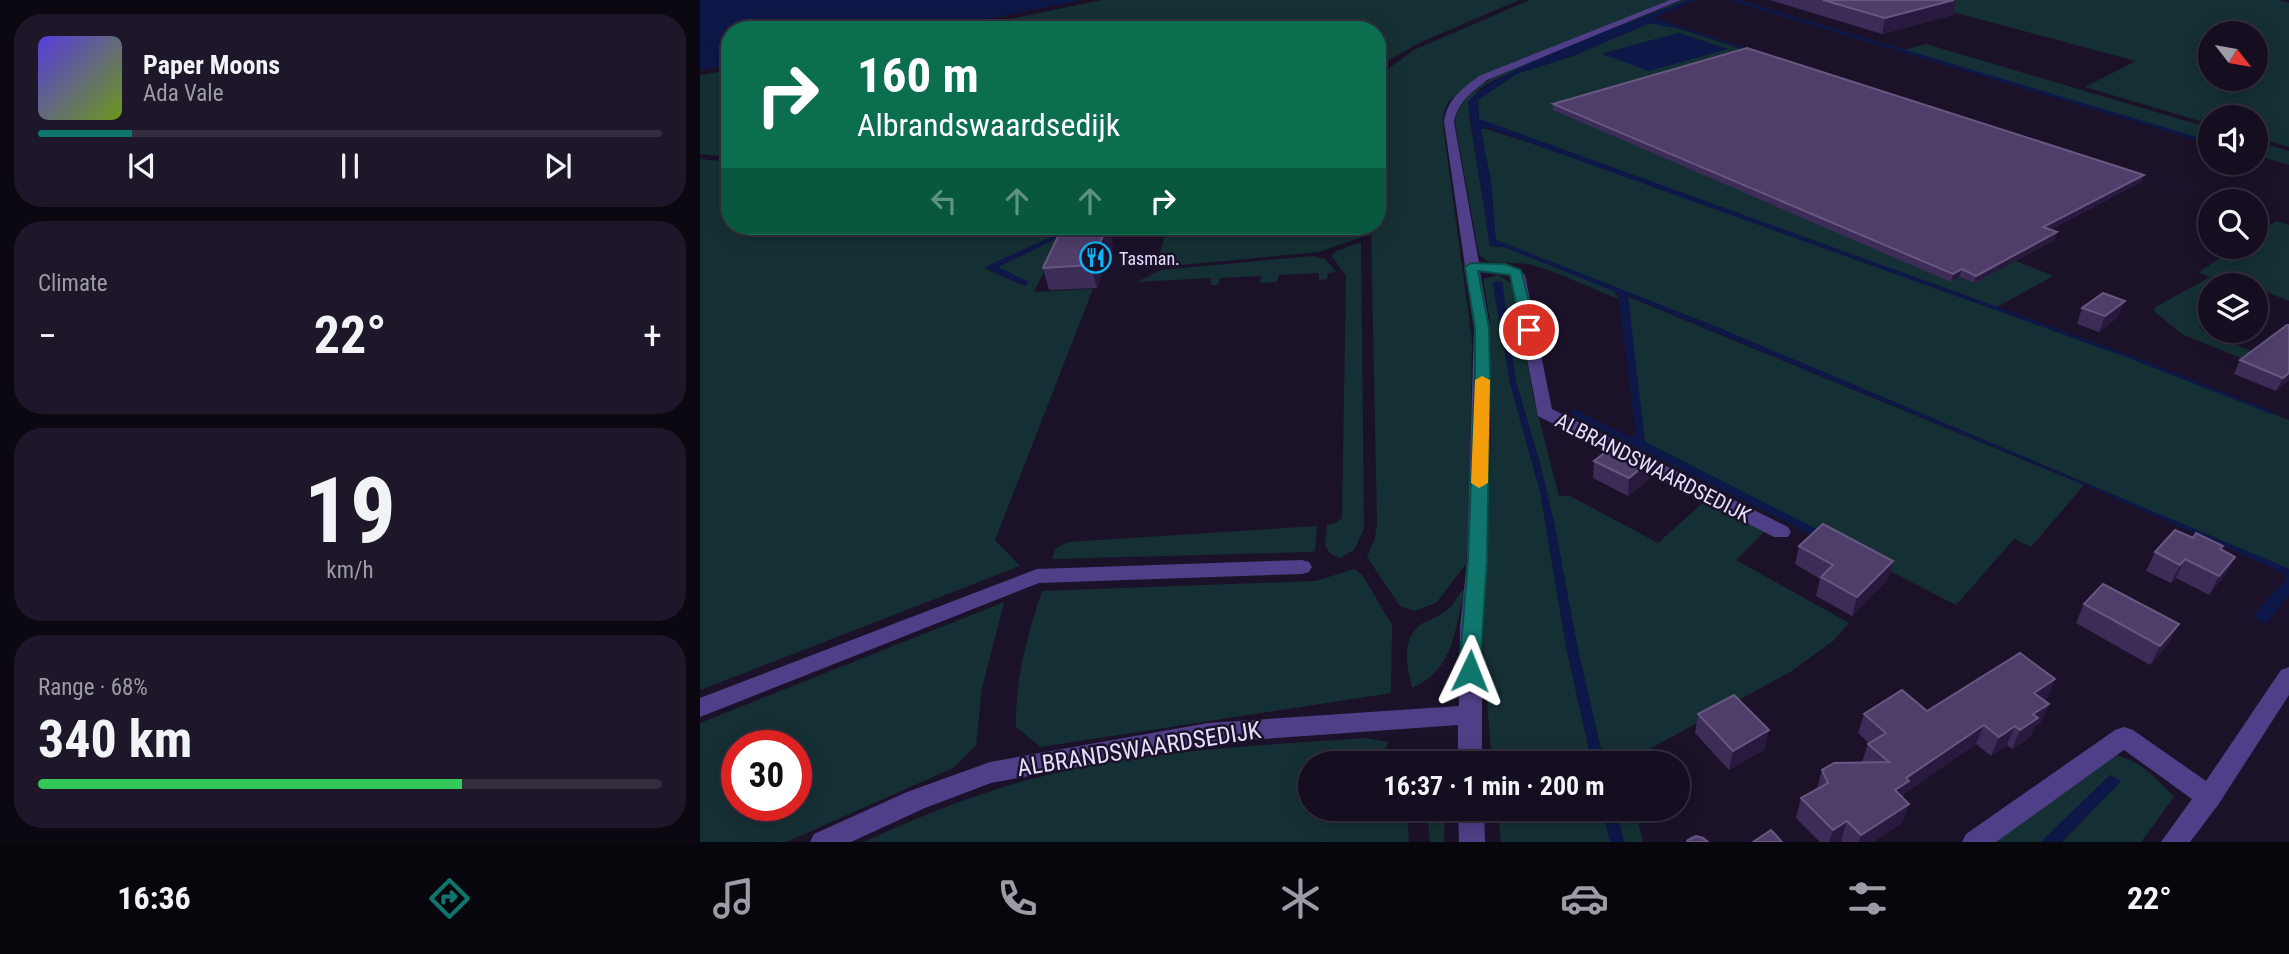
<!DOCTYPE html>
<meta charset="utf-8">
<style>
:root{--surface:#140e20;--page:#1d1729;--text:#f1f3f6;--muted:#9d9ca5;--line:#332e3e;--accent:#0f766e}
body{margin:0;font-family:"Roboto Condensed",sans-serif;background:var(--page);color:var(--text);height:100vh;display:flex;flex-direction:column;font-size:26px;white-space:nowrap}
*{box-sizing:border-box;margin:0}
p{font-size:23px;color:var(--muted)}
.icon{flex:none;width:38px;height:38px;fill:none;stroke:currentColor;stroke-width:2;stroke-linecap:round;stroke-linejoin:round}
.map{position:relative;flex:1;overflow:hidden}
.panel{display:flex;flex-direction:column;gap:14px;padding:14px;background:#0b0812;width:700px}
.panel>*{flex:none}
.banner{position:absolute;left:21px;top:21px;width:665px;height:214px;border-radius:28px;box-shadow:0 4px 18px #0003,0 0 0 2px var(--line);background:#0b6e4f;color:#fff;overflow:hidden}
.needle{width:46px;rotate:121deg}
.tools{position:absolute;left:1498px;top:21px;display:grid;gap:14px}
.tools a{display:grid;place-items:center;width:70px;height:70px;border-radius:50%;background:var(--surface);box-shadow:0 4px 18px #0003,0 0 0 2px var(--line);font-size:35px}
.speed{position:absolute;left:21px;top:730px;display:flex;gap:14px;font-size:35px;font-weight:700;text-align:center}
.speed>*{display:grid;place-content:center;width:91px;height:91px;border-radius:50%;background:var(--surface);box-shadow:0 4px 18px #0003,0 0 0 2px var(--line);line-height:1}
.speed .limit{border:10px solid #d22;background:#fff;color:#111}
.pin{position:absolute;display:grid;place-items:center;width:60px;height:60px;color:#fff;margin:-30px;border:4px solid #fff;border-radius:50%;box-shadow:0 2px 7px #0007}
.me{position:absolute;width:77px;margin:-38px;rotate:2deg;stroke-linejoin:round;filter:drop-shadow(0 0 5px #0008)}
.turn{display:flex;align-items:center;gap:24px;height:147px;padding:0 21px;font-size:32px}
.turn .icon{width:91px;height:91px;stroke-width:2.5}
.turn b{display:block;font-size:49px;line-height:60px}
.lanes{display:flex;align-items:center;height:66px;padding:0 21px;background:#0003;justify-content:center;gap:35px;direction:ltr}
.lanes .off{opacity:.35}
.big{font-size:52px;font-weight:700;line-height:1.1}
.panel .widget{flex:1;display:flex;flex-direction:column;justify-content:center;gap:10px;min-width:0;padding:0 24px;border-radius:28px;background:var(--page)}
.panel .dial{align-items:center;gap:0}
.dial b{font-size:91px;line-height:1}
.song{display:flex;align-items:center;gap:21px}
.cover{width:84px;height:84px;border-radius:10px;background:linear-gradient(135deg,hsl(250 70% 55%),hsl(80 70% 35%))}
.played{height:7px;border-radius:4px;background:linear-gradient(90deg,var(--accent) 15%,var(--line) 15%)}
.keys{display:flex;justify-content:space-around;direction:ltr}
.heat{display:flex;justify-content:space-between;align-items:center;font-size:38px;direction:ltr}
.charge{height:10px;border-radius:5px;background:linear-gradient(90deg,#34c759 68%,var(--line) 0)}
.trip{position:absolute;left:598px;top:751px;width:392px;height:70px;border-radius:35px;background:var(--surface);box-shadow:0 4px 18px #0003,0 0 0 2px var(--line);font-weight:700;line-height:70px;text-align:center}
.menu{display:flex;height:112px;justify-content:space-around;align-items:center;background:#08060d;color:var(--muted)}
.menu .icon{width:49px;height:49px}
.menu .selected{color:var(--accent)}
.menu b{font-size:32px;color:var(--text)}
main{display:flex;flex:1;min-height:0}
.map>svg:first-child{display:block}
.green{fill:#153034;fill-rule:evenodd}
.water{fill:#0d1848}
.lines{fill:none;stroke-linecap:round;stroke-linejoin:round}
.minor{fill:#4f3f88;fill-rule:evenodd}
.wall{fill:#3d2b58}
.shaded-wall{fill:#28193e}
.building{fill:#4f3e69;stroke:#675781;stroke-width:2}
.route{fill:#0f766e;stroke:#0a4d48;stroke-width:2}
.slow{fill:#f59e0b}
.labels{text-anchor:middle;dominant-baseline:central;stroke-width:5;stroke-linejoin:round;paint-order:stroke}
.far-poi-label{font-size:18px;fill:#e6dcfe;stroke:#1b122a;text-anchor:start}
.street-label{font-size:21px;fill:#e6dcfe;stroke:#1b122a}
.near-street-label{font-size:24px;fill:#e6dcfe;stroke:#1b122a}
</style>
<main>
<section class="panel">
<div class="widget">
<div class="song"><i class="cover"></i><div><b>Paper Moons</b><p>Ada Vale</p></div></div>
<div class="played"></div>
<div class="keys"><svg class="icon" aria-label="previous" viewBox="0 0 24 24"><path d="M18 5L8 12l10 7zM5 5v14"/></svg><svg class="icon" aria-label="pause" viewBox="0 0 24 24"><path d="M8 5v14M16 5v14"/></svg><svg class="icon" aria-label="next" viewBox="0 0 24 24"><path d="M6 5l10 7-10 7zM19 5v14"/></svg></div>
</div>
<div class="widget"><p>Climate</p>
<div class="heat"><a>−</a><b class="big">22°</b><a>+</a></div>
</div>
<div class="widget dial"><b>19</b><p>km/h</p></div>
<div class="widget"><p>Range · 68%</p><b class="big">340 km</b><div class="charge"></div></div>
</section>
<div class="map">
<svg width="1589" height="842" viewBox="0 0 1589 842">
<rect width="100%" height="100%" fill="#1b122a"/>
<g class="green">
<path d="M402,0h417l-100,43 -42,24v-37h-421z"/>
<path d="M830,0h141l-194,78 -28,23 -5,10 -1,14 29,216 -3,191 -3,32 -30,39 -22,8 -14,-5 -33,-49 8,-19 2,-15 -6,-297h6v-149l37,-27z"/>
<path d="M983,0h5l-192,79 -18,11 -9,24 21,132 14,1 110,43 5,9c-29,-11 -58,-26 -87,-34 -17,-5 -40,3 -53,-10l-24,-132c3,-26 24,-38 45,-49z"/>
<path d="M1208,0h371l10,3v144l-33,-10v-20h-46v7l-125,-37 51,-26zM1510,33h46v46h-46z"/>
<path d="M950,23l30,6 65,21 214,227 15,6 42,-22 37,15 -56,31 -518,-188 -1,-19 38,-26 54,-17zM979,33l47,16 -123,5 1,-1z"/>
<path d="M1226,44l284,84v13l-307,-91z"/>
<path d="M30,70v87l-30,-3v-79z"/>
<path d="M783,128l66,21 580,209 160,62v149l-572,-242 -222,-87 -4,-58 -10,-52z"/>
<path d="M1556,141l33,10v14l-33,-10z"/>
<path d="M0,159l30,3v64h345l-89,43 38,17 -26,-19 84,-41h45l-1,3 9,4 -75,7 -26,52 59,-3 -98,251 25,26 -320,124z"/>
<path d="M1576,221l13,4v76l-33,-13v-3h-46v29l-11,12 5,6 85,34v12l-107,-44 -27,-22 -1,-4 7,-4 49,-27 -11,-5 38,-25h19v-12z"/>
<path d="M436,226h226v11l-43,15 -150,14 -11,-4 7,-29 -27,-4z"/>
<path d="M661,242l3,286 -10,22 -14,8 -9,-4 -6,-8 2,-21 8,-2 7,-5 4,-242 -14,-20 4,-5z"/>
<path d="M613,256l12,3 11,13 -8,1 -1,6 -8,1v-7l-40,2 -2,7 -17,1 1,-7 -41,2 -2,7h-7v-7l-74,4 24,-12z"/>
<path d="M798,275l15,10 20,110 26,101h11l88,47 47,-42 60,30 -29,29 113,63 -16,18 -43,31 -166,91h-20l-27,-118 -23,-123 -15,-62 -23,-78 -14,-100h-7l15,101 30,108 27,160 25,112h-100l-9,-110 8,-213 -1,-120 -7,-41z"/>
<path d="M926,296l458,189 -53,62 -17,-8 -58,66 -70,-36 -1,-5 -240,-122z"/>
<path d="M617,526l-2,25 -4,1 -259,7 3,-10 13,-7z"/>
<path d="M655,569l8,7 29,49 -1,68 -350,54 -25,-20c-1,-48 11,-91 26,-136l273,-10z"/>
<path d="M765,589c-11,41 -10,80 -53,99 -5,-22 -12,-50 11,-65 8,-4 17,-7 24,-13 8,-6 10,-16 18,-21z"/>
<path d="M304,602l-22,86 -6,57 -23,23 -167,74h-86v-119zM37,746h59v59h-59z"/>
<path d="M666,738l22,4 -6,18 4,3h-75v45l96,1 2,33h-545c66,-31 139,-59 211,-73 95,-20 193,-24 291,-31z"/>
<path d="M1419,756c25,7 37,23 55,41l-33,45h-79l59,-61 -11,-6 -69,67h-47l119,-85z"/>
<path d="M727,809h18l-1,33h-14z"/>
<path d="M797,809h105l8,33h-109z"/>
<path d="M916,809h19l8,33h-19z"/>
</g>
<g class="water">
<path d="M0,0h382l-151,30h-201v35l-30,5z"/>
<path d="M988,0h9l-44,18 569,183 -542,-172 -30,-6 -80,34 -54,17 -38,26 1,19 656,238 141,56 -5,1 -142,-56 -643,-231 -5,3 10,52 5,58 221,87 572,242v26l-23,29 -14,-7 34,-38 -2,-6 -208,-92 -448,-185 17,146 240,122 -9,3 -308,-154 6,-4 57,28 5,-2 -18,-142 -114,-46 -14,-1 -22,-143c19,-32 179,-87 220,-103z"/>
<path d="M1028,0h11l471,141v3z"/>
<path d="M979,33l49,16 -79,22 -47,-17z"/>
<path d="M375,226l-12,9 -65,32 31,15 -4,4 -40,-19z"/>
<path d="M798,281l4,1 14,100 23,78 15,62 23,123 27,118h-12l-25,-112 -27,-160 -30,-108 -17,-97v-4z"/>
<path d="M1410,775l11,6 -59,60 -21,1z"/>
<path d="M902,809h14l8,33h-14z"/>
</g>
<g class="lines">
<g class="minor">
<path d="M970,0h11l-194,80c-16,13 -29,21 -33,42l25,141 31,2 15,10 27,134 236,118 3,5 -3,5h-14l-236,-121 -27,-139 -9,-5h-22l10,56 -3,232 -5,68v135h-24v-38l-250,18 -217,40 -66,25 -74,34h-41l4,-8 93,-42 83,-30 218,-39 251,-17 1,-78 7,-68 7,-232 -30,-206c3,-23 18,-33 35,-46z"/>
<path d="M602,560l7,2 3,5 -3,5 -7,2 -263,9 -339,134v-19l337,-129z"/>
<path d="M1589,667v28l-71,110 -28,37h-29l31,-43 -68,-49 -128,92h-34l4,-8 149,-104 9,-3 9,3 73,51 75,-111z"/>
<path d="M758,808h26l1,34h-26z"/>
</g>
</g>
<g class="wall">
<path d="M1070,0h186l-3,15 -71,19z"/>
<path d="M853,104l591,71 -3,7 -91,48 5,10 -81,43 -15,-6 -8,5 -398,-172z"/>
<path d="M413,245l-16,43 -48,2 -6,-22z"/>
<path d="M1382,308l36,9 -19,15 -22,-8z"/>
<path d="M1540,360l49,20 -13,11 -42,-17z"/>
<path d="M894,461h56l-1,18 -21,17 -35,-18z"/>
<path d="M1493,538l30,8 -2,4 14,7 -10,18 -16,20 -33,-17 -5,5 -25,-12 9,-19z"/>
<path d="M1099,546l89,33 -36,37 -36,-20 4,-17 -25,-15z"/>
<path d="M1384,604l85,39 -19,22 -74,-42z"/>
<path d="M1355,679l-8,19 -3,2 5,4 -9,19 -6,4 -4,10 -18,12 -5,-4 -16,11 -15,-12 -71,49 -2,5 6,6 -7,19 -29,19h-31l-1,-2 -3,2h-18l-24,-24 5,-20 16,-9 5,-19 40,-8 6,-18 1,-1 -11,-10 6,-19 63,-3z"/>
<path d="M998,714l67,35 -36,21 -34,-37z"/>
</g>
<g class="shaded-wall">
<path d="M1254,0h2l-3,15 -71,19 3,-16z"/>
<path d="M1444,175l-3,7 -100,53 2,-8z"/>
<path d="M407,226h2l4,19 -16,43 -6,-23z"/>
<path d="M1357,232l-2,8 -81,43 2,-7z"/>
<path d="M1262,269l-3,8 -8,5 2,-8z"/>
<path d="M1425,301l-7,16 -19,15 6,-16z"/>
<path d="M1589,373v7l-13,11 7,-13z"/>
<path d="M950,461l-1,18 -21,17 1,-18z"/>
<path d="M1535,557l-10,18 -16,20 10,-19z"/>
<path d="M1485,559l-9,19 -5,5 9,-18z"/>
<path d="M1193,561l-5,18 -36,37 5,-19z"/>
<path d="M1479,624l-10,19 -19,22 10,-19z"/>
<path d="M1355,679l-8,19 -21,14 8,-19z"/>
<path d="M1349,704l-9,19 -6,4 -4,10 -18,12 8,-19 13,-16z"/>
<path d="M1284,725l-8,19 -71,49 -3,7 -7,-10 11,-12z"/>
<path d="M1315,726l-8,19 -16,11 8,-19z"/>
<path d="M1069,730l-4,19 -36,21 4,-19z"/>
<path d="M1209,804l-7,19 -29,19h-14l2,-7z"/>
<path d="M1147,821l-6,19 -3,2h-9l4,-12z"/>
</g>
<g class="building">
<path d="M1123,0h131l-69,18z"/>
<path d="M1047,48l397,127 -101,52 14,5 -81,44 -14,-7 -9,5 -400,-170z"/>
<path d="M363,226h44l-16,39 -48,3z"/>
<path d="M1403,293l22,8 -20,15 -23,-8z"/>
<path d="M1587,325h2v48l-6,5 -43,-18z"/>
<path d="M916,444l34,17 -21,17 -35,-17z"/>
<path d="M1123,524l70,37 -36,36 -36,-20 12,-12 -34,-19z"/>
<path d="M1475,530l18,8 3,-5 27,13 -3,3 15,8 -16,19 -34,-17 -5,6 -25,-13z"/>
<path d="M1403,584l76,40 -19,22 -76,-42z"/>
<path d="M1320,653l35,26 -21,14 15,11 -16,10 5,4 -18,12 -5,-4 -16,11 -15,-12 -78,53 3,3 -14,9 14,14 -48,31 -14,-14 -14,9 -32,-32 27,-15 -6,-13 12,-7 55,-1 -21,-18 18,-11 -22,-19 38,-24 25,21z"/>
<path d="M1034,695l35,35 -36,21 -35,-37z"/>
<path d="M1071,830l11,12h-29z"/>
<path d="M996,836l7,2 5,4h-21l1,-2z"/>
</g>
<path class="route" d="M771,263l34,1 16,6 15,60 -7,4 -7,-4 -12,-55 -32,-4 11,57 1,44 -3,188 -7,111 -3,6 -7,2 -8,-2 -3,-6 9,-111 7,-188v-44l-10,-61z"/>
<path class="slow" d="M782,376l8,4 -2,103 -9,5 -8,-5 4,-103z"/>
<defs>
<symbol id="restaurant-ring" viewBox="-11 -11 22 22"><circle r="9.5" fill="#1b122a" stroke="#0fb5f7" stroke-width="1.5"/><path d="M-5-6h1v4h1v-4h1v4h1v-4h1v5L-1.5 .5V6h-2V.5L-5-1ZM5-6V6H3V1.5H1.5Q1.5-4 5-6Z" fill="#0fb5f7"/></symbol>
</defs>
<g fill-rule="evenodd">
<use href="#restaurant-ring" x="378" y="240" width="35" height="35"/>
</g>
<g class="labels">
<g class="far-poi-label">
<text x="419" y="258">Tasman.</text>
</g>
<g class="street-label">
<text transform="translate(953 468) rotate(27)">ALBRANDSWAARDSEDIJK</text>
</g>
<g class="near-street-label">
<text transform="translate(439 749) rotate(-9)">ALBRANDSWAARDSEDIJK</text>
</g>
</g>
</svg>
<div class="tools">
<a><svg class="needle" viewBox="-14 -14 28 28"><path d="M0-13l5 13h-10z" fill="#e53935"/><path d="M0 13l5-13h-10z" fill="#9d9ca5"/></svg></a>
<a><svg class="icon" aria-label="sound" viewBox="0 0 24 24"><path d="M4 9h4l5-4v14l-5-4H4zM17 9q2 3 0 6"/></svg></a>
<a><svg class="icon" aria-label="search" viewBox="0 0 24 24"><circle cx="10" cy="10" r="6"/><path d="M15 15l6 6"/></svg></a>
<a><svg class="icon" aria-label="layers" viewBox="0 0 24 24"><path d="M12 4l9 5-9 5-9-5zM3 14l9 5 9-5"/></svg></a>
</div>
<div class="speed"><div class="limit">30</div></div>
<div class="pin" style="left:829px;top:330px;background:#d93025"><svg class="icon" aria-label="arrive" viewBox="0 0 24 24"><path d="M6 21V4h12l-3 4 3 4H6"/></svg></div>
<svg class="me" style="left:770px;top:671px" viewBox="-20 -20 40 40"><path d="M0-17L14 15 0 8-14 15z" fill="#0f766e" stroke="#fff" stroke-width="4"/></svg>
<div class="trip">16:37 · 1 min · 200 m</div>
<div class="banner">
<div class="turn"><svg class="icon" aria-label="right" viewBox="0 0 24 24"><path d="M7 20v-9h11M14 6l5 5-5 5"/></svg><div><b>160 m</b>Albrandswaardsedijk</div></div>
<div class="lanes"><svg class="icon off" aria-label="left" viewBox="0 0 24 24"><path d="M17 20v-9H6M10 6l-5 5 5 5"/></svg><svg class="icon off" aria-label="ahead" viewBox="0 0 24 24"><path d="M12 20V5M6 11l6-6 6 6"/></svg><svg class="icon off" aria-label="ahead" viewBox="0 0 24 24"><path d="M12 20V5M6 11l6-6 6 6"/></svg><svg class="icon" aria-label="right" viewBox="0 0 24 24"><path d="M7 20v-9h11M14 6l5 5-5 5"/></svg></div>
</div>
</div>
</main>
<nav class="menu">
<b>16:36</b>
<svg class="icon selected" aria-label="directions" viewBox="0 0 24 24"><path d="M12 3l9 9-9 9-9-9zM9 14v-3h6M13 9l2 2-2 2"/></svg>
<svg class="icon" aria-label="music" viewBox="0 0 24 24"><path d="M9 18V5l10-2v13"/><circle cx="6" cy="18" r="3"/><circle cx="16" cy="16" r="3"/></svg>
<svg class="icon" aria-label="phone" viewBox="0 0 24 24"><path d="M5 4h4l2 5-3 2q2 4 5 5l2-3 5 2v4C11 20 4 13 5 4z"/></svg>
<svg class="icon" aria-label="climate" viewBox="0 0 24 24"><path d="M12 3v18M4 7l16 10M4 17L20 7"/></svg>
<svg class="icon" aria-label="car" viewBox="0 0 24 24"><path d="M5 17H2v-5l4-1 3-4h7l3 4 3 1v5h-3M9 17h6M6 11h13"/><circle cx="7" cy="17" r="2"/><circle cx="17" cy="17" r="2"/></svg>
<svg class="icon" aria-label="filters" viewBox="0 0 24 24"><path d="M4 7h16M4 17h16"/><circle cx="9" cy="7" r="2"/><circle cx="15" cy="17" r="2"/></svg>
<b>22°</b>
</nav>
